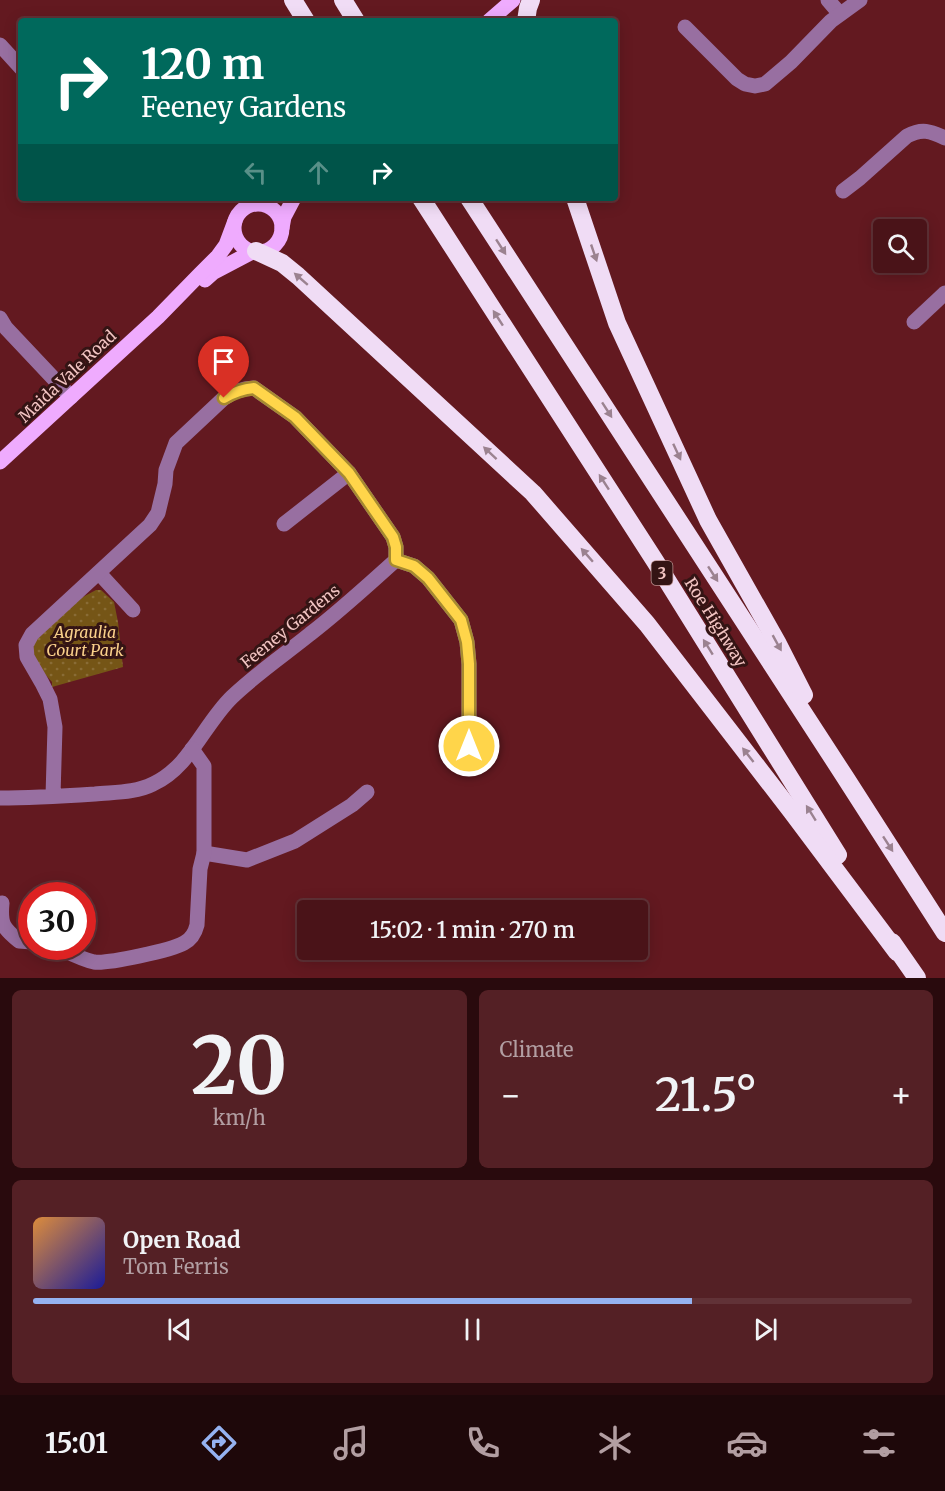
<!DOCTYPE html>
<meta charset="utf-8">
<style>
:root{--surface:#4a1318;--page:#542025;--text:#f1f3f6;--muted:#b29ea2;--line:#613237;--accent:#95b2f1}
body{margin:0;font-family:Merriweather,serif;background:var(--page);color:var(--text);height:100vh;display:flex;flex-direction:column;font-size:22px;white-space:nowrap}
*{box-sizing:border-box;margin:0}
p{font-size:20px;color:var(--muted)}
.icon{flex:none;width:33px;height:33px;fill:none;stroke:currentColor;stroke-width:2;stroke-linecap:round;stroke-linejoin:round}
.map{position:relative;height:978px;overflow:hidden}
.side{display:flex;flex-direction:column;gap:12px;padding:12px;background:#290a0d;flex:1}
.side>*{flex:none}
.hud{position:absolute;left:18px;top:18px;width:600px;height:183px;border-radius:6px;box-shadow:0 3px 15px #0003,0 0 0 2px var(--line);background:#00695c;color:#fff;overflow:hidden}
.tools{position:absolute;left:873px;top:219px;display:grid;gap:12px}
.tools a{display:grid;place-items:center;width:54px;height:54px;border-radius:6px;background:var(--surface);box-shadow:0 3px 15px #0003,0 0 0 2px var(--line);font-size:30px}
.speed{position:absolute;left:18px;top:882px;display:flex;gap:12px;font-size:30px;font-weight:700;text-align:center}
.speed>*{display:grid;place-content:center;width:78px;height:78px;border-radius:50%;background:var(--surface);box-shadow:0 3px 15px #0003,0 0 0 2px var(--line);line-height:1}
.speed .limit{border:9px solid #d22;background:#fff;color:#111}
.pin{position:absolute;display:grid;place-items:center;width:51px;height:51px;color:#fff;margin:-62px -26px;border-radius:50% 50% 50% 0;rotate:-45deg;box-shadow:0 0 6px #0007}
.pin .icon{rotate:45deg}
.me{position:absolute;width:66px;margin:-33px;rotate:0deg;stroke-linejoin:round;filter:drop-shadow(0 0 4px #0008)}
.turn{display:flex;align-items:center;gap:21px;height:126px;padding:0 24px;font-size:27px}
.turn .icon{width:78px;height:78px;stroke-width:2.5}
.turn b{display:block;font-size:42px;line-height:51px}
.lanes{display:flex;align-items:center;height:57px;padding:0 24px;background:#0003;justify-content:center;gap:30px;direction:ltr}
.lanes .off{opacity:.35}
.big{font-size:45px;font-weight:600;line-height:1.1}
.side .widget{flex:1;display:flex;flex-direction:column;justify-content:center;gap:9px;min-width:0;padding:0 21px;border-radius:9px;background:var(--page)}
.side .dial{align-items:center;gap:0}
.dial b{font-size:78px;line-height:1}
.song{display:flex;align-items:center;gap:18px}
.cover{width:72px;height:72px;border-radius:9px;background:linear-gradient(135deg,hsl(30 70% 55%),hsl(240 70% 35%))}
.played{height:6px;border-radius:3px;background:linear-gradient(90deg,var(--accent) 75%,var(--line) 75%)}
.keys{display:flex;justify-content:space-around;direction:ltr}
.heat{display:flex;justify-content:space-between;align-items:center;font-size:33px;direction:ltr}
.side .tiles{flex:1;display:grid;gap:12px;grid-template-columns:1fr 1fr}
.widget:last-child{grid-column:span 2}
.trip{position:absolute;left:297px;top:900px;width:351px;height:60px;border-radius:6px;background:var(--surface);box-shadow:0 3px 15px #0003,0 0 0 2px var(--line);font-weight:600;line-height:60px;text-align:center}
.tabs{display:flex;height:96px;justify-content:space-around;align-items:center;background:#1e080a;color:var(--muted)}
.tabs .icon{width:42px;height:42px}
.tabs .selected{color:var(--accent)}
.tabs b{font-size:27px;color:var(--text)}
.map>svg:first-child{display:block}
.green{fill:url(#green-dots)}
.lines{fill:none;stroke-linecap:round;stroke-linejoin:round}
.minor{stroke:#986fa1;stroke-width:15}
.major{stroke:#efabfe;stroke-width:15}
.highway{stroke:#f0dcf5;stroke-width:18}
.oneway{fill:#9b8290}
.route-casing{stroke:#a68a30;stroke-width:15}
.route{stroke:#ffd54a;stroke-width:10}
.labels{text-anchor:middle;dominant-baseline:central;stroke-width:6;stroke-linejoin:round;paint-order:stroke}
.shield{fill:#341414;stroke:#ba908e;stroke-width:1.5}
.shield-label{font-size:15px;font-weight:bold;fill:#f3c5c3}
.street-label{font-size:16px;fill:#f3c5c3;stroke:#341414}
.park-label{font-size:16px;font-style:italic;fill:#fad08a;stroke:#341414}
</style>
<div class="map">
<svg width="945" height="978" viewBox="0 0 945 978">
<defs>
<pattern id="green-dots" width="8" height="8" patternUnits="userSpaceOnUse" patternTransform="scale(1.5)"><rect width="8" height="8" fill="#755516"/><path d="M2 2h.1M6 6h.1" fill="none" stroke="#896c36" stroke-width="1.8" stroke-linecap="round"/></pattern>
</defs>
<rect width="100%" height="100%" fill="#631920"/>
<path class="green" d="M96,590h5l13,12 4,20 5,45 -71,20v-5c-11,-14 -25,-20 -17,-41l46,-43z"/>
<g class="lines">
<g class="minor">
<path d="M828,0l12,14"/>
<path d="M685,27l52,52 8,5 10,2 10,-2 26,-22 40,-41 29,-21"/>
<path d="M0,45l21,23"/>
<path d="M843,191l17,-13 47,-42c15,-8 23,-5 38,2"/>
<path d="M0,318l6,10 65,69"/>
<path d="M914,322l31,-29"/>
<path d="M284,524l65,-51"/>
<path d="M396,560l18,6 14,12 33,42 6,22 2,22v82"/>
<path d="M99,573l34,37"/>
<path d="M0,798c32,0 64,-2 95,-4 20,-2 40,-1 58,-10 37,-17 51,-60 79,-87 24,-23 52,-42 78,-63 30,-23 58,-49 86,-74v-13l-3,-10 -44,-64 -54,-56 -41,-29 -9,1 -11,3 -10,6 -48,45 -10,27 -1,14 -7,29 -8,12 -118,109 -6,11 1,12 15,26 8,16 5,28 -2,69"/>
<path d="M204,853l43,7 48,-19 57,-36 15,-13"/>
<path d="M2,903c-2,21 1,25 17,38l13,1"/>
<path d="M55,946c13,6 26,13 39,16 14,2 78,-12 90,-19 8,-4 11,-10 13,-18l3,-56 4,-16v-87l-12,-17"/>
</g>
<g class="major">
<path d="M489,21l24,-21"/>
<circle cx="258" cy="228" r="24"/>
<path d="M282,228l2,-11 10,-19"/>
<path d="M205,280l9,-8 40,-21"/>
<path d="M0,462l158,-145 42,-43 18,-18 8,-11 9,-24"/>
</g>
<g class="highway">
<path d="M293,0l13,21"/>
<path d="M343,0l13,21"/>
<path d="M526,21l2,-13 3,-8"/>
<path d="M421,198l234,363 183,294"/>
<path d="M469,198l376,579 100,156"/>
<path d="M575,198l42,125 91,197 70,124 26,51"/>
<path d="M256,251l26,12 16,13 235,217 114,131 145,188 105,140"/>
<path d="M892,942l25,36"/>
</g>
</g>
<defs><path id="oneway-solid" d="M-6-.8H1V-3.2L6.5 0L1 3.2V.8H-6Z" transform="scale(1.5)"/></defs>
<g class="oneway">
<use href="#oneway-solid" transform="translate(501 247) rotate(57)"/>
<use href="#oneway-solid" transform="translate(594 253) rotate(71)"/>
<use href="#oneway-solid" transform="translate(301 279) rotate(-139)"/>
<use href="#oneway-solid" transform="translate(498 318) rotate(-123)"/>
<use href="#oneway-solid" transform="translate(607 410) rotate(57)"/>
<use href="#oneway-solid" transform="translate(677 452) rotate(65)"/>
<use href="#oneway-solid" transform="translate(490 453) rotate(-137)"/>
<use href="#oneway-solid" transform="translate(604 482) rotate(-123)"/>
<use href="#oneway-solid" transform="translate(587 555) rotate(-131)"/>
<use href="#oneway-solid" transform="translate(713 574) rotate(57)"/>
<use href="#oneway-solid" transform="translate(777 643) rotate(61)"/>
<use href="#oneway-solid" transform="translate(708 647) rotate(-122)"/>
<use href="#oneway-solid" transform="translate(748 755) rotate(-128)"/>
<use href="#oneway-solid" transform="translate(811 813) rotate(-122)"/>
<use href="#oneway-solid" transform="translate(888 844) rotate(57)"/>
</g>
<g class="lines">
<defs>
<path id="route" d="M224,398c10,-6 18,-9 30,-10l41,29 54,56 44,64 3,10v13l18,6 14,12 33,42 6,22 2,22v82"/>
</defs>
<use href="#route" class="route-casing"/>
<use href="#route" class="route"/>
</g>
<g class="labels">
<rect class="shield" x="651.5" y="561" width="21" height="24" rx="4.5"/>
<g class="shield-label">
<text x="662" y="573">3</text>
</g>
<g class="street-label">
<text transform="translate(67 376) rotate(-43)">Maida Vale Road</text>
<text transform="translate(716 622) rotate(58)">Roe Highway</text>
<text transform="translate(290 626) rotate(-39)">Feeney Gardens</text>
</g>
<g class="park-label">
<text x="85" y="632">Agraulia<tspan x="85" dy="18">Court Park</tspan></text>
</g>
</g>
</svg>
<div class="tools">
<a><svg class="icon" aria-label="search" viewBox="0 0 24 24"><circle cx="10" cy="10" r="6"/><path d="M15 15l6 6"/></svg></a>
</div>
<div class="speed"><div class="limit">30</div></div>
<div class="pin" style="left:224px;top:398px;background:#d93025"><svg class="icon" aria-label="arrive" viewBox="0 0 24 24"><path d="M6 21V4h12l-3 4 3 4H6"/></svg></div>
<svg class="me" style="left:469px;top:746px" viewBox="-20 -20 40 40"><circle r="17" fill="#ffd54a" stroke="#fff" stroke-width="3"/><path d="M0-11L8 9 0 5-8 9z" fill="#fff"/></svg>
<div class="trip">15:02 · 1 min · 270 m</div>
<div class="hud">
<div class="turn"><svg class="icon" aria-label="right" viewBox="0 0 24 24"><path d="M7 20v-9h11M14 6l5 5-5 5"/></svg><div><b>120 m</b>Feeney Gardens</div></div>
<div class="lanes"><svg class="icon off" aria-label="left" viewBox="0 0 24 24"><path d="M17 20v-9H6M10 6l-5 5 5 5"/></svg><svg class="icon off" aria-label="ahead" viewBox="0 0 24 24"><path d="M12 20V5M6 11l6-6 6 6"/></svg><svg class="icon" aria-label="right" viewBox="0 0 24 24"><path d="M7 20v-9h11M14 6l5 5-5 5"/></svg></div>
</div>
</div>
<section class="side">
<div class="tiles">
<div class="widget dial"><b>20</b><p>km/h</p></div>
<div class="widget"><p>Climate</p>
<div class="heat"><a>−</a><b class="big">21.5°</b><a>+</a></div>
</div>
<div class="widget">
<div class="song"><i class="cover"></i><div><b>Open Road</b><p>Tom Ferris</p></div></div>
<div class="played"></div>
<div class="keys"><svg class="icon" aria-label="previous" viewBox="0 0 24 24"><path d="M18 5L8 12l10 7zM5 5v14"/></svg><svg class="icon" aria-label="pause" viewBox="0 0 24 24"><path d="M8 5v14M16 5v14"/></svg><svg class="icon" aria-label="next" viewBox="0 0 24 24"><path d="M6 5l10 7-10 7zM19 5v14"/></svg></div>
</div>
</div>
</section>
<nav class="tabs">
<b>15:01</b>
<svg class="icon selected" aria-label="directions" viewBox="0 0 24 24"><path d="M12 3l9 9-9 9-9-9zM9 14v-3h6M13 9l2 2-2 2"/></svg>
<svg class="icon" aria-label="music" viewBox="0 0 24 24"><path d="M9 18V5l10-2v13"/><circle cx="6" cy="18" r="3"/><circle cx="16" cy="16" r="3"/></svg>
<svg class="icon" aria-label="phone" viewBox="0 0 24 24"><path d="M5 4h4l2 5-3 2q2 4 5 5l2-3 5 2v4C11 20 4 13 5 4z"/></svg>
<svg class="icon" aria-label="climate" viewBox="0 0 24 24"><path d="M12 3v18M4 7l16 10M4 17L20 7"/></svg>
<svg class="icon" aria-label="car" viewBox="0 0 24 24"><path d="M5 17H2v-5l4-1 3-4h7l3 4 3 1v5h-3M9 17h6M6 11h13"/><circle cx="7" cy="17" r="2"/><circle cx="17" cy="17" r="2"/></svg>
<svg class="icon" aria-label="filters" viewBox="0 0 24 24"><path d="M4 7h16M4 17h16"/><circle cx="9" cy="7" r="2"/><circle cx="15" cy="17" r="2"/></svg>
</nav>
